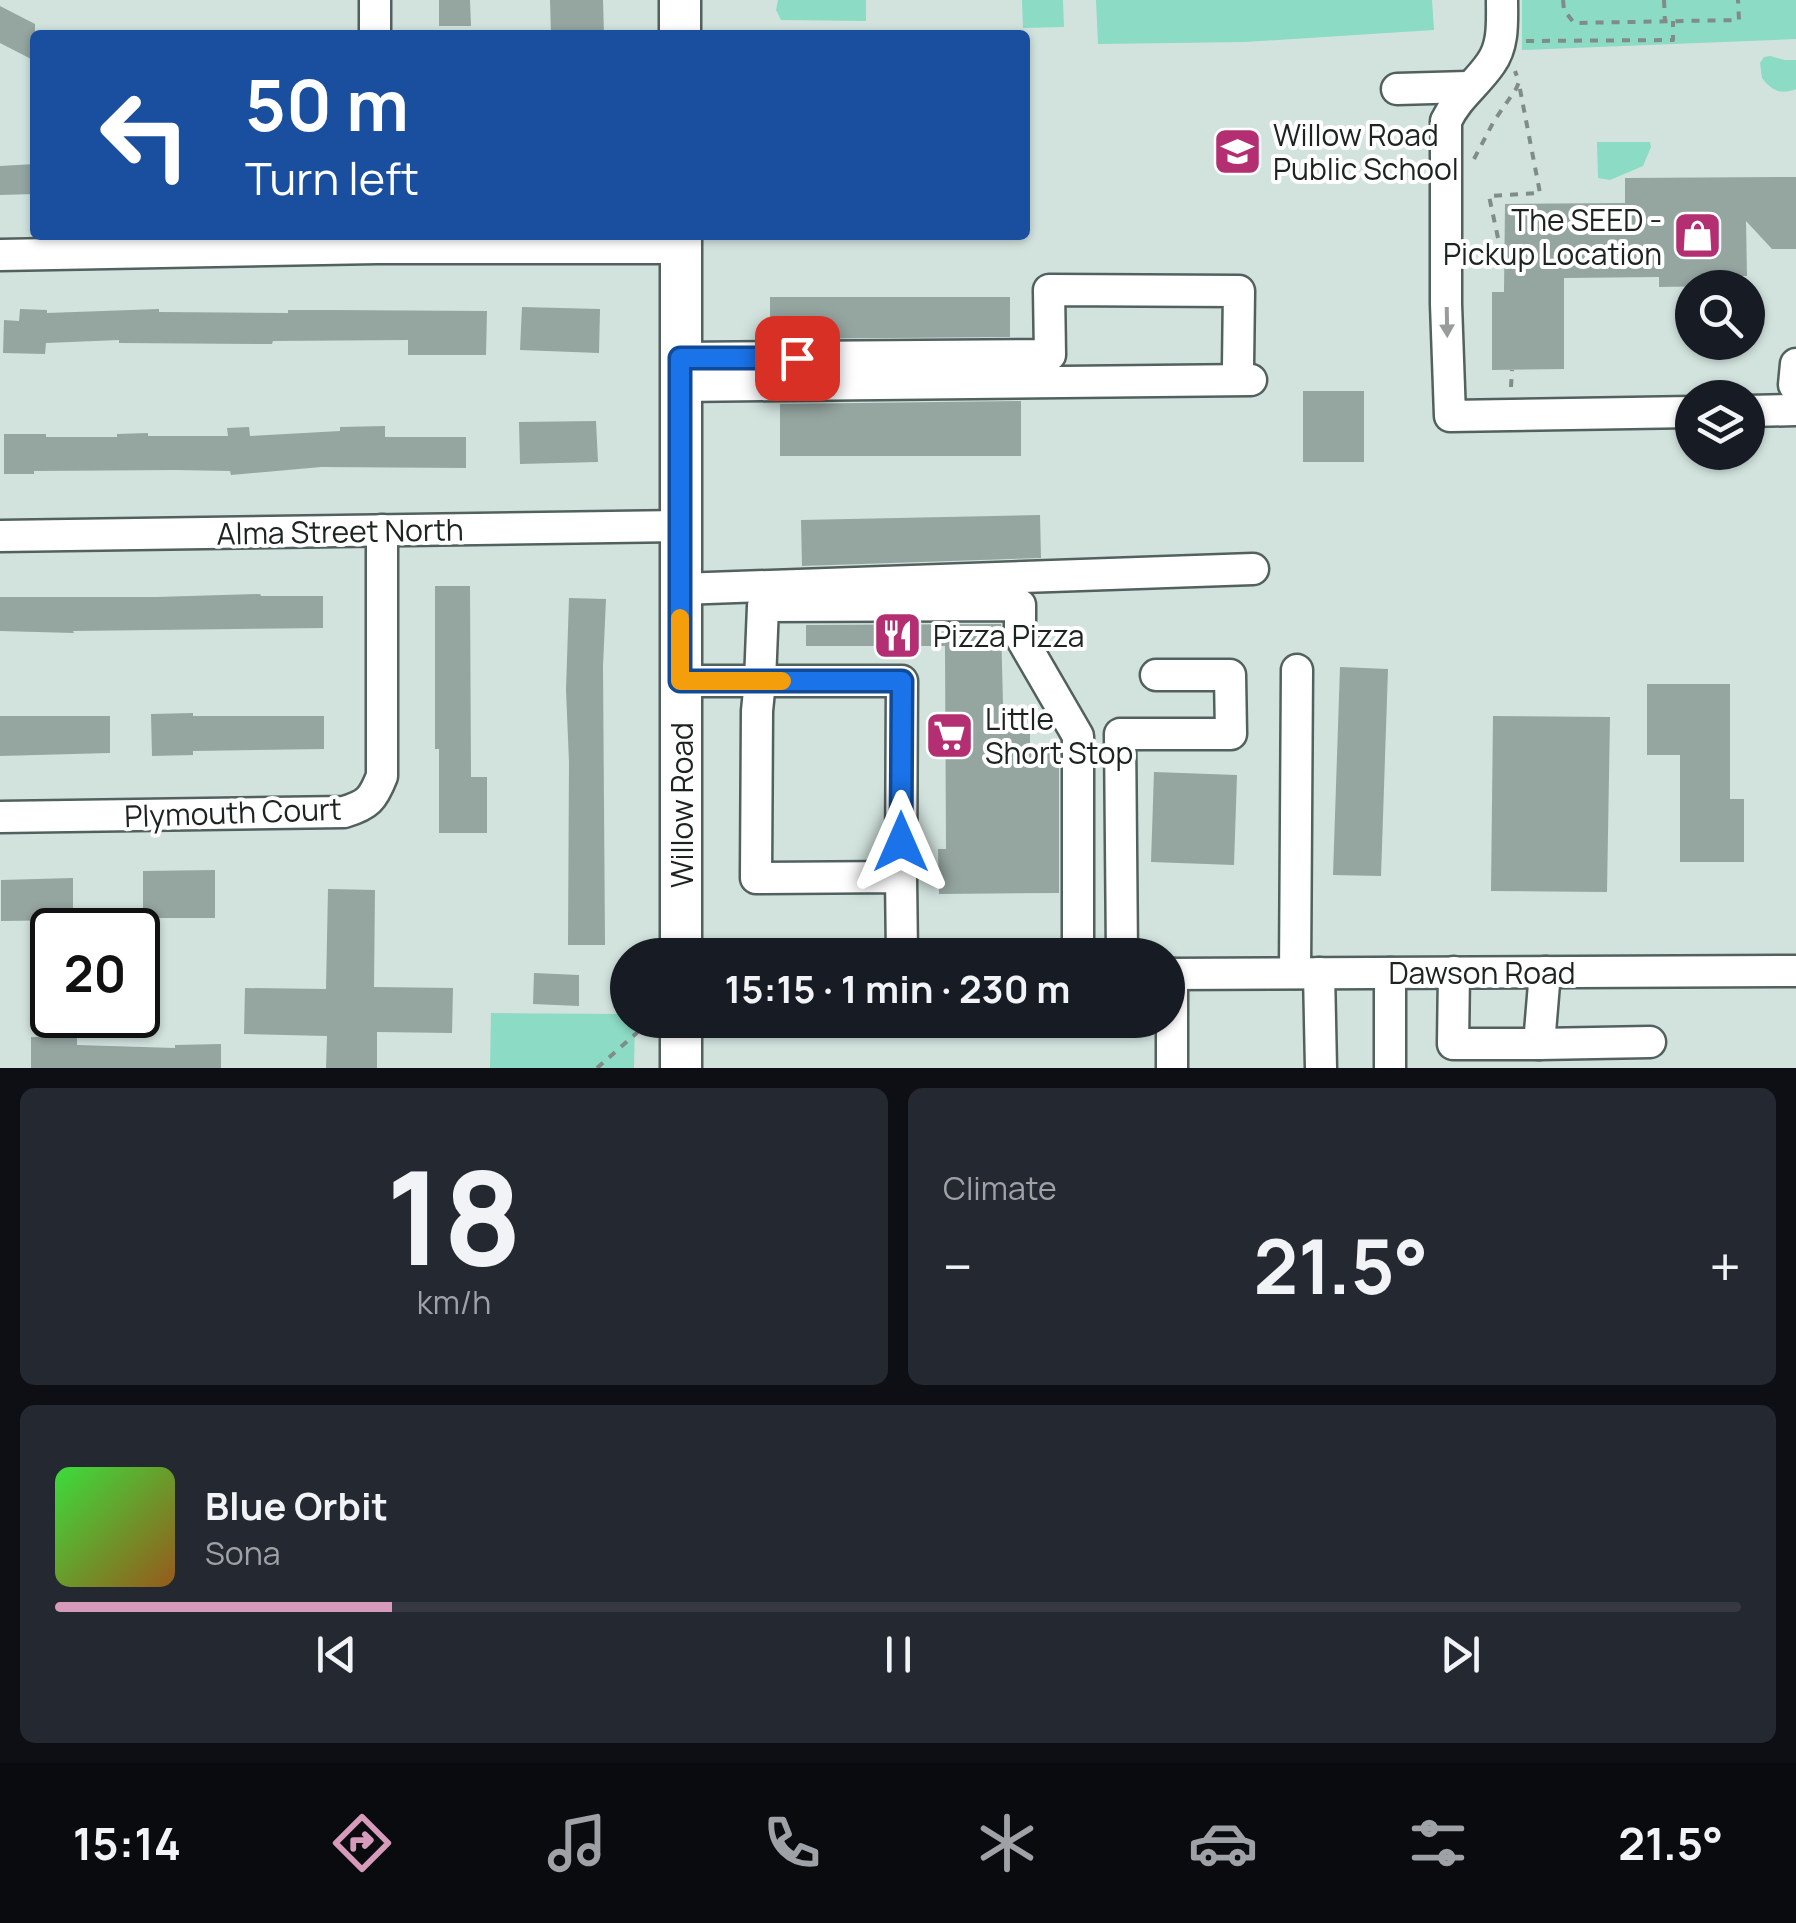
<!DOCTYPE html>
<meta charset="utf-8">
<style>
:root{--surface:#171b24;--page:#242831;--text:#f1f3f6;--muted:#9ea1a6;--line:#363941;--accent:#d69abb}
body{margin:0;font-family:Manrope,sans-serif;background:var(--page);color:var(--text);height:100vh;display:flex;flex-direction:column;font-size:38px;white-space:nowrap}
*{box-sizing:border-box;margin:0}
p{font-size:32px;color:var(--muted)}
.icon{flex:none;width:55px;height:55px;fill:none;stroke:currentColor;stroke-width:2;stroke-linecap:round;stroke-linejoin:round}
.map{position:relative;height:1068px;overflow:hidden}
.details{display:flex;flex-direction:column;gap:20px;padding:20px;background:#0d0f14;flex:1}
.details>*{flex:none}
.banner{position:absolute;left:30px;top:30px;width:1000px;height:210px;border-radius:10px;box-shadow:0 2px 8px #0004;background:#1a4fa0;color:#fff;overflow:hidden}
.tools{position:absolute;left:1675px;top:270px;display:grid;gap:20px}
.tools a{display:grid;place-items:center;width:90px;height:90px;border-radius:50%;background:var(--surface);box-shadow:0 2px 8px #0004;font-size:50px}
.speed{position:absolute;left:30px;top:908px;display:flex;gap:20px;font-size:50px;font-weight:700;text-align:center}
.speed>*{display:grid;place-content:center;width:130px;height:130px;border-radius:50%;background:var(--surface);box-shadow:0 2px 8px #0004;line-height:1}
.speed .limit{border:5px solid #111;border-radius:15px;background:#fff;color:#111}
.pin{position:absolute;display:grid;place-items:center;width:85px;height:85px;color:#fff;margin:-42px;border-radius:20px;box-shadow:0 5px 15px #0006}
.me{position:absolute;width:110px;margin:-55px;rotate:0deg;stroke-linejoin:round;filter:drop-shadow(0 0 8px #0008)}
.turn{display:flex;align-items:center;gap:35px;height:210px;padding:0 50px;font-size:45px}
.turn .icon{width:130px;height:130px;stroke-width:2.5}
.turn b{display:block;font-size:70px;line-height:85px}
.big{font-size:75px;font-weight:700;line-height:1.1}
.details .card{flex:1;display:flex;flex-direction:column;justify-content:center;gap:15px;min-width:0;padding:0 35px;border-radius:15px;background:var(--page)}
.details .dial{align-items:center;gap:0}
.dial b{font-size:130px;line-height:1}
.song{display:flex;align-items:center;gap:30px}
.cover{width:120px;height:120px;border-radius:15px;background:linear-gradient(135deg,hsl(120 70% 55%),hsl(30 70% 35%))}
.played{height:10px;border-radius:5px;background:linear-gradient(90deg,var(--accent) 20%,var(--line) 20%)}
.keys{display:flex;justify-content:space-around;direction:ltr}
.heat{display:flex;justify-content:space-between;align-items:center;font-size:55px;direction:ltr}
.details .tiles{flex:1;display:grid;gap:20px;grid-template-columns:1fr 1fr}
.card:last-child{grid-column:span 2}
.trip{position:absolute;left:610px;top:938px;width:575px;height:100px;border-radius:50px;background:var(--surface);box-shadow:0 2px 8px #0004;font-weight:700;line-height:100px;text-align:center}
.menu{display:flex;height:160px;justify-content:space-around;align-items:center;background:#090b0e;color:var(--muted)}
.menu .icon{width:70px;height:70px}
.menu .current{color:var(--accent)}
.menu b{font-size:45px;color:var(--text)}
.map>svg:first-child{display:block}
.green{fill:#8cdbc4}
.building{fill:#95a5a0}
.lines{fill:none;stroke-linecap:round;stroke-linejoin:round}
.minor-casing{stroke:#52615d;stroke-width:35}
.major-casing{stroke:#52615d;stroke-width:45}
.path{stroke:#808c88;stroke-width:4;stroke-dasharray:8 8;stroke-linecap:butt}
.minor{stroke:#fff;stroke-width:30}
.major{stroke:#fff;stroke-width:40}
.oneway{fill:#999c9b}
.route-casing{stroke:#114b97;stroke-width:25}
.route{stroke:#1a73e8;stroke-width:18}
.slow{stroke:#f59e0b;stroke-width:18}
.labels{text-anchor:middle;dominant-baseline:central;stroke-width:8;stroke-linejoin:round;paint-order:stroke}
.poi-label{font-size:30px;fill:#1d2321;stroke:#fff;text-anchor:start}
.street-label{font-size:30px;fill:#1d2321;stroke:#fff}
</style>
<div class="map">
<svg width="1796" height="1068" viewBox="0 0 1796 1068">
<rect width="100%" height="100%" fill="#d2e3de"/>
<g class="green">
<path d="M778,0h88v21l-85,-1 -5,-10z"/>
<path d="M1022,0h41l1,27 -41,1z"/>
<path d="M1096,0h336l2,30 -189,12 -147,2z"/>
<path d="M1522,0h274v39l-274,11z"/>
<path d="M1770,56l15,4h11v29c-15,6 -24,2 -34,-11l-2,-15 4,-6z"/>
<path d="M1597,142h53l1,5 -8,19 -33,14 -12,-2z"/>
<path d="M491,1013l136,1 1,6h7l-1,48h-144z"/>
</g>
<g class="building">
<path d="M439,0h31l1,26h-32z"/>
<path d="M550,0h53l1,35h-53z"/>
<path d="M0,6l35,18v37l-35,-18z"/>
<path d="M35,164v30l-35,1v-29z"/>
<path d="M1796,177v72h-24l-26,-28 1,55h-27v10l-61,1v-10l-95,1v91l-72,1v-78h12l1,-88 120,-1v-25z"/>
<path d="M770,297h240v40l-240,2z"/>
<path d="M522,307l78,2 -1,44 -79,-3z"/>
<path d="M20,309l27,1v3l112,-4v3l129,1v-3h42l157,1 -1,44h-78v-15l-135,1 -1,3 -153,-1v-3l-73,3 -1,11 -42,-1 1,-33 15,1z"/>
<rect x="1303" y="391" width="61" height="71"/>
<path d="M1021,401v55h-241v-52z"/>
<path d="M596,421l2,41 -78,2 -1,-42z"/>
<path d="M385,426v11h81v31l-145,-1 -90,8 -1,-4 -55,-1 -141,1v3h-30v-40h42v3h71v-3l31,-1v3h80l-1,-8 22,-1 1,9 90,-5v-4z"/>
<path d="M1040,515l1,43 -239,8 -1,-46z"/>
<path d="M435,586h35l1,191h16v56h-48v-84h-4z"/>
<path d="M260,594l1,2h62v32l-250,3 1,2 -74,-2v-34h156z"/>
<path d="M569,598l37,1 -3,67 2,279h-37l1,-183 -3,-72z"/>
<path d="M1001,624l2,81 9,1v13h18v29l29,-1v146l-120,1 -1,-45h8l-1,-203h-139v-21z"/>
<path d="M1340,667l48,2 -7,207 -48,-1z"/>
<path d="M1647,684h83v115h14v63h-64v-107h-33z"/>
<path d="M193,713v3h131v33l-131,2v4l-41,1 -1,-42z"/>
<path d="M0,716h110v37l-110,3z"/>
<path d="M1493,716l117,1 -3,175 -116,-1z"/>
<path d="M1154,772l83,3 -3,90 -83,-3z"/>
<path d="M215,870v48h-72v-47z"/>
<path d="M73,878v42l-72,1v-41z"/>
<path d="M328,889l47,1 -1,97 79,1 -1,45 -75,-1v36h-51l1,-32 -83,-2 1,-46 81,1z"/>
<path d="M534,973l45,2v31l-46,-2z"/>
<path d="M31,1037h46v8l98,3v-3l46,-1v24h-190z"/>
</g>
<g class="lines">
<defs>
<g id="minor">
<path d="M375,0v35"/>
<path d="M1502,0c0,21 2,45 -11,63 -15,22 -33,33 -45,58v183l4,112 242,-4"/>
<path d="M1397,89l71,-2"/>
<path d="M0,255l377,-7h304"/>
<path d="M680,358l370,-3 -1,-65 190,1 -1,76"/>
<path d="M1796,364l-2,21 2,3"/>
<path d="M680,386l571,-6"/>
<path d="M1748,411l48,-1"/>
<path d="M0,536l680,-10"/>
<path d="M680,589l573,-20"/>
<path d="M680,681h80l3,-75 257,-1v31l58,100v219"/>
<path d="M0,817l344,-5c24,-7 29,-13 38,-36v-246"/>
<path d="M901,877l1,-196h-142l-3,30 -1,167 145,-1 1,78"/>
<path d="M1122,955l-2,-221h111l-1,-59h-74"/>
<path d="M1454,972l-1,72h86l6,-72"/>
<path d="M1295,973l2,-303"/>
<path d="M1319,973l2,95"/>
<path d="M1390,973v95"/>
<path d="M1168,974l628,-3"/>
<path d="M1539,1044l111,-2"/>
<path d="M1172,1068v-94"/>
</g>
<g id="major">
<path d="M680,35v-35"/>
<path d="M681,235v720"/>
<path d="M681,1068v-48"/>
</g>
</defs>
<use href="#minor" class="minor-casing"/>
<use href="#major" class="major-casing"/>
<g class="path">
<path d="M1563,0l1,10 10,13 165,-3 -1,-20"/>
<path d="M1664,0l1,22"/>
<path d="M1526,41l147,-1v-19"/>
<path d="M1474,159l20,-38 22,-32 3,-7 -4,-11"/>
<path d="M1498,238l-9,-42 51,-3 -21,-109"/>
<path d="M1511,387l1,-17"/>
<path d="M597,1068l42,-37"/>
</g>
<use href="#minor" class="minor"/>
<use href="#major" class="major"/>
</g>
<defs><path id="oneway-solid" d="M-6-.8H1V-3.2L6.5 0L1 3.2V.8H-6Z" transform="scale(2.5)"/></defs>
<use class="oneway" href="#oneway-solid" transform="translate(1447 322) rotate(89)"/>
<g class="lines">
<defs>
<path id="route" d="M797,358h-117v323h222l-1,161"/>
</defs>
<use href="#route" class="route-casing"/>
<use href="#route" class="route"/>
<path class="slow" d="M680,618v63h102"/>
</g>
<defs>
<symbol id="school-square" viewBox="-11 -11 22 22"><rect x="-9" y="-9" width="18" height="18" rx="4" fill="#b42e72" stroke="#fff"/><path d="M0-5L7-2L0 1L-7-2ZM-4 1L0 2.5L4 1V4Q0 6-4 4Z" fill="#fff"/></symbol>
<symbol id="shop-square" viewBox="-11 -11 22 22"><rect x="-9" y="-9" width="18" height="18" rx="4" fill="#b42e72" stroke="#fff"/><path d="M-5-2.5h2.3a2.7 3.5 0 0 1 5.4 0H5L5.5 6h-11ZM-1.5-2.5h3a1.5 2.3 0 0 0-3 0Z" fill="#fff"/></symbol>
<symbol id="restaurant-square" viewBox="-11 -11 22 22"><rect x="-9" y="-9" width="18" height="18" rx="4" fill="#b42e72" stroke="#fff"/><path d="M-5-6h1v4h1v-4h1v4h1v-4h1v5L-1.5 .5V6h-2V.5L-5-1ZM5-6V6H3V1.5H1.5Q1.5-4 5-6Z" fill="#fff"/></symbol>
<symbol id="supermarket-square" viewBox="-11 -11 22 22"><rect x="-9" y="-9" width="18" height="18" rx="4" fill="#b42e72" stroke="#fff"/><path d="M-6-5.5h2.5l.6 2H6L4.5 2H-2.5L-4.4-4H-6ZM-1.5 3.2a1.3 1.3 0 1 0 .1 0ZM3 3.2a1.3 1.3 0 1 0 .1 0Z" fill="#fff"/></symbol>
</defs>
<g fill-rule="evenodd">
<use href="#school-square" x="1210" y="124" width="55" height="55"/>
<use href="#shop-square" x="1670" y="208" width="55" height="55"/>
<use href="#restaurant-square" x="870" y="608" width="55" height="55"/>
<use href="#supermarket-square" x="922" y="708" width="55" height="55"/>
</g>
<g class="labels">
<g class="poi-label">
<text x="1273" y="134">Willow Road<tspan x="1273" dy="34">Public School</tspan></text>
<text x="1662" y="219" text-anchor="end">The SEED -<tspan x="1662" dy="34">Pickup Location</tspan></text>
<text x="933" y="635">Pizza Pizza</text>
<text x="985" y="718">Little<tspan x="985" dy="34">Short Stop</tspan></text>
</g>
<g class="street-label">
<text transform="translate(340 531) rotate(-1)">Alma Street North</text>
<text transform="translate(681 805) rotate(-90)">Willow Road</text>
<text transform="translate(233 812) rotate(-2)">Plymouth Court</text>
<text x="1482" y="972">Dawson Road</text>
</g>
</g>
</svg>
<div class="tools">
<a><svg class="icon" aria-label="search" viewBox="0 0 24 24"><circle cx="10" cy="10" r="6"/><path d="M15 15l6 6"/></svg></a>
<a><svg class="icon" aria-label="layers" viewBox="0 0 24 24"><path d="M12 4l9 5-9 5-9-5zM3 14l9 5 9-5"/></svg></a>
</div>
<div class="speed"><div class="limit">20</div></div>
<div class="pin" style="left:797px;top:358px;background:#d93025"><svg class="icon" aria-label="arrive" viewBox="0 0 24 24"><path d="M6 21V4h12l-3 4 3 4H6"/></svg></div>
<svg class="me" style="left:901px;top:842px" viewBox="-20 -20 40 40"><path d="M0-17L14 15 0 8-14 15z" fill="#1a73e8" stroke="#fff" stroke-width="4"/></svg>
<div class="trip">15:15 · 1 min · 230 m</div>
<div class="banner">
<div class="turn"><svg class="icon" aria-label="left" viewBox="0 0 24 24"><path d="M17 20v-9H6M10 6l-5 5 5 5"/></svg><div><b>50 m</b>Turn left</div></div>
</div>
</div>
<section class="details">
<div class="tiles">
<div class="card dial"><b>18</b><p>km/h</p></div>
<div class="card"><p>Climate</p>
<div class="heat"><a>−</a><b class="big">21.5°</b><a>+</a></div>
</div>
<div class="card">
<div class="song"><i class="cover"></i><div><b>Blue Orbit</b><p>Sona</p></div></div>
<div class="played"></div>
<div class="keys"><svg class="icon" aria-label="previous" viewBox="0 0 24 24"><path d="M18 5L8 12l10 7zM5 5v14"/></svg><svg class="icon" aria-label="pause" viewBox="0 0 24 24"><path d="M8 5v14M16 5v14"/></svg><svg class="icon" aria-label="next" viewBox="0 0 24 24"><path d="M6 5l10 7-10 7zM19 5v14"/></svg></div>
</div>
</div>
</section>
<nav class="menu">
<b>15:14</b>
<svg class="icon current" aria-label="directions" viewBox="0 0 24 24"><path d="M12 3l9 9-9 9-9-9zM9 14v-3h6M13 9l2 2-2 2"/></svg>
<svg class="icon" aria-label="music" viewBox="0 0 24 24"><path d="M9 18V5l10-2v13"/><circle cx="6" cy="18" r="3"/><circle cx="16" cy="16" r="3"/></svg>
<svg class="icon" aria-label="phone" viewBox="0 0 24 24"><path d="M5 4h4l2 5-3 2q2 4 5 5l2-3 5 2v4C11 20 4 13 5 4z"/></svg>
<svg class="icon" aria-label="climate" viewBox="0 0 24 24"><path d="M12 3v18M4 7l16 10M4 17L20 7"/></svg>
<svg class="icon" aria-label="car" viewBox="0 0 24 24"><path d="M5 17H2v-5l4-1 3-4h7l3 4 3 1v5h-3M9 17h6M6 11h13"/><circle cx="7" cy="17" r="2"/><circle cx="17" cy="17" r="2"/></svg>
<svg class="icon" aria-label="filters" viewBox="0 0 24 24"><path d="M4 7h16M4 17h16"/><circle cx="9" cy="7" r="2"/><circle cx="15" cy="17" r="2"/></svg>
<b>21.5°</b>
</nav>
